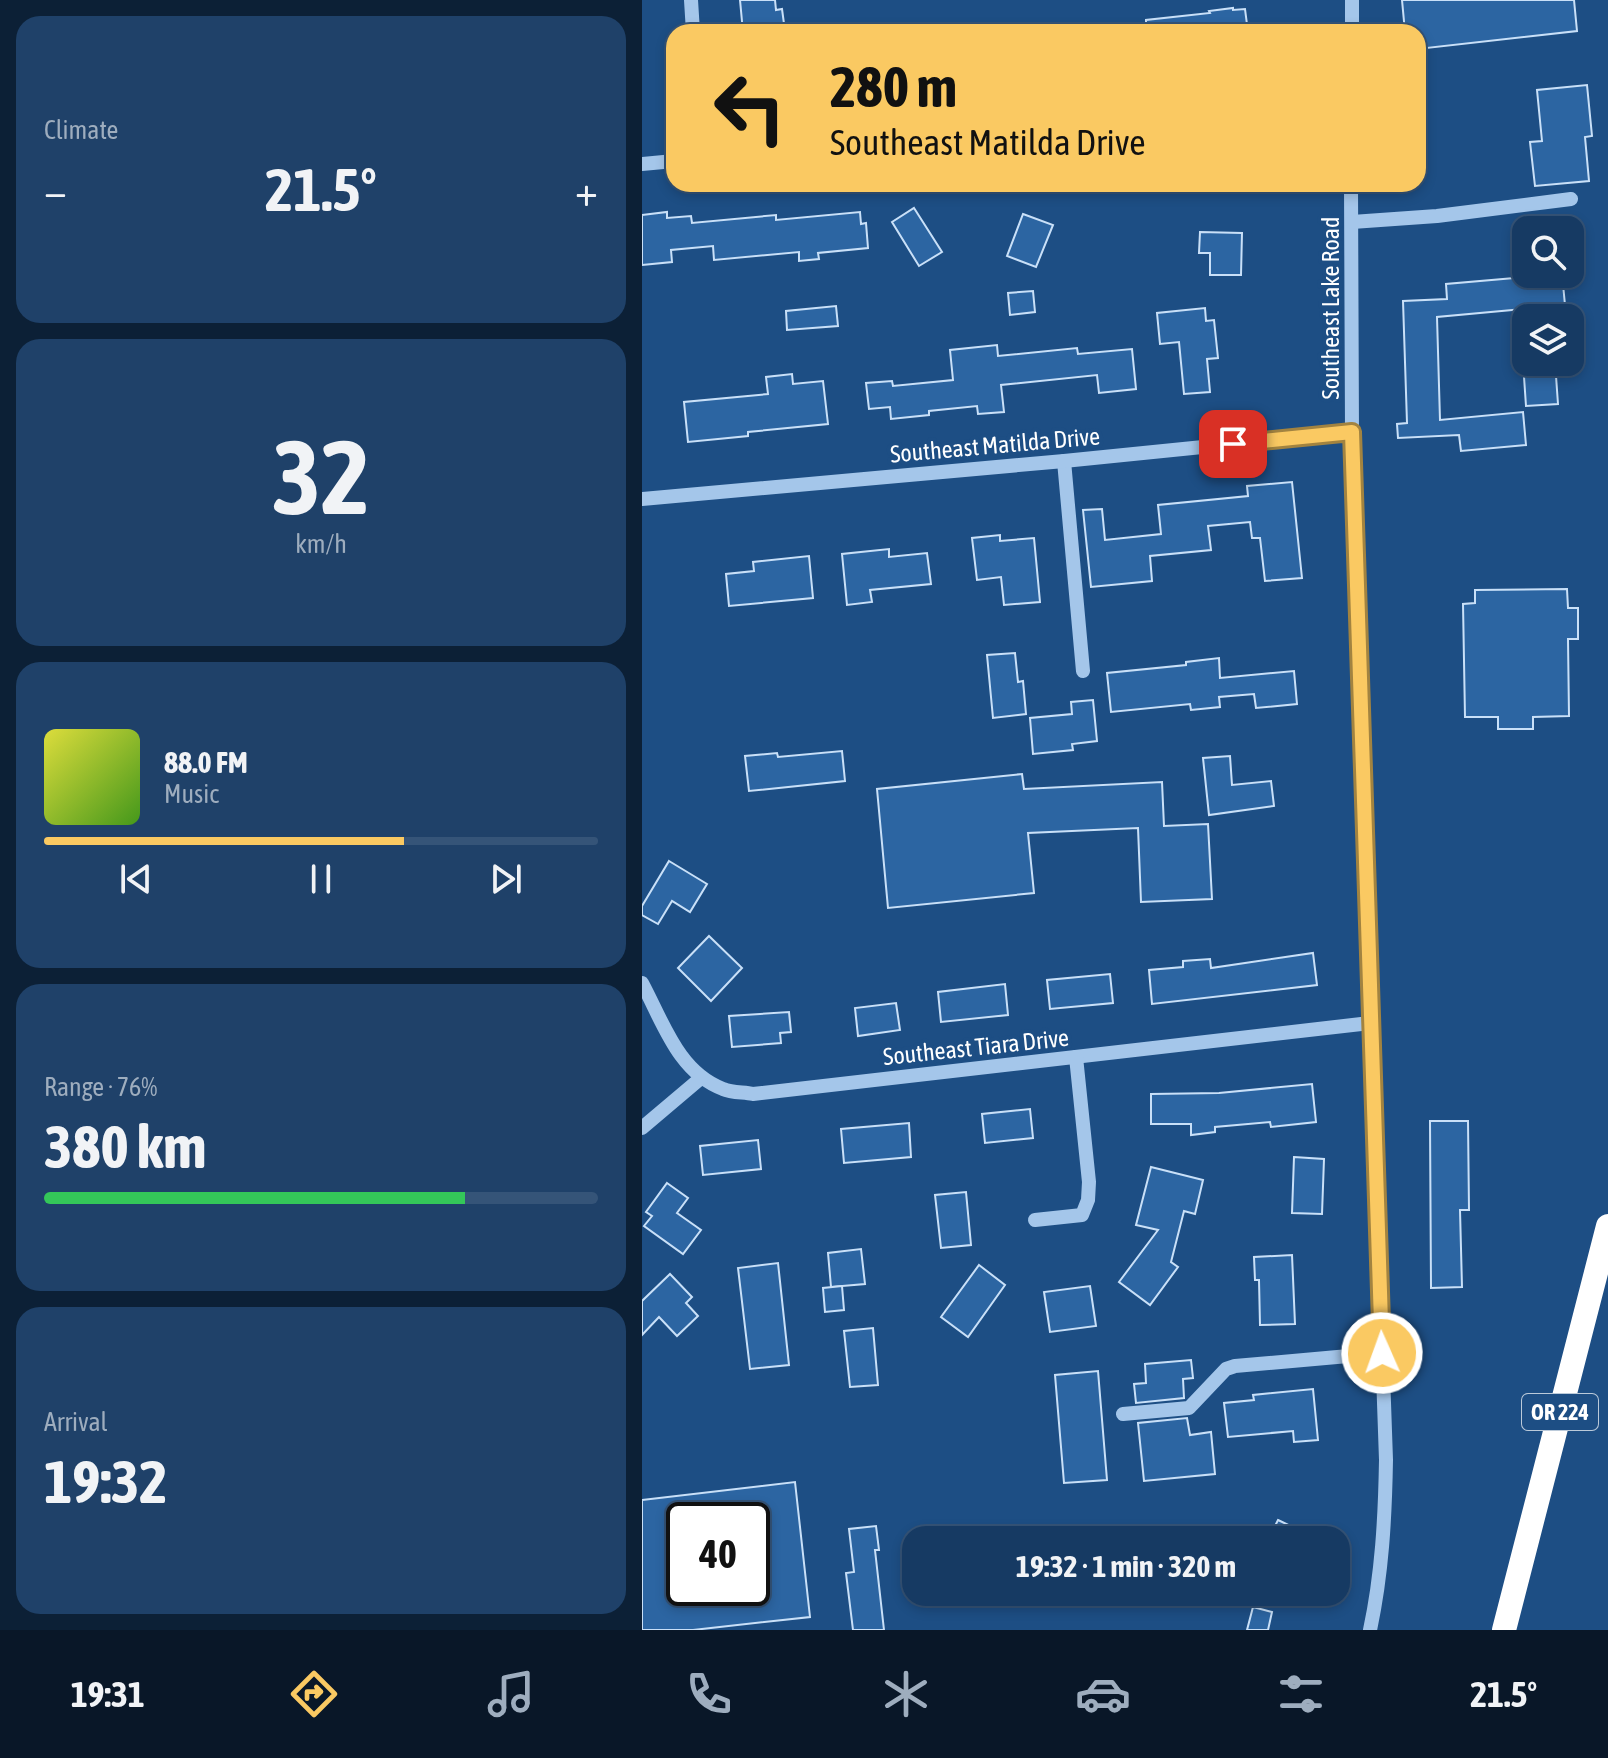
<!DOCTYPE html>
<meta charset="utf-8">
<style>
:root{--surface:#163a63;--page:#1f4169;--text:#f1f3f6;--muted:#9eadbe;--line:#355478;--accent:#fac962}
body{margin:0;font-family:"Asap Condensed",sans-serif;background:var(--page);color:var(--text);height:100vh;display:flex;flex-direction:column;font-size:30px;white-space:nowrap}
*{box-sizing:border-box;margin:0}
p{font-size:26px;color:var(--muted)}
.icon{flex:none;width:44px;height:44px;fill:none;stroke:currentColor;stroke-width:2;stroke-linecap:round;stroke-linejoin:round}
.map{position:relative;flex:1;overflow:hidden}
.panel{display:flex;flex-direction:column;gap:16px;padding:16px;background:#0c2036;width:642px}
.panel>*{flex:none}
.banner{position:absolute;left:24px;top:24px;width:760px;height:168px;border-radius:24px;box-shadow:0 4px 12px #0003,0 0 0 2px var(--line);background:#fac962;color:#111;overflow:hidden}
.controls{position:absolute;left:870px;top:216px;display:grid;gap:16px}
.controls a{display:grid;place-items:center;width:72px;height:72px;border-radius:16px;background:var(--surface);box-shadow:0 4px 12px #0003,0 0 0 2px var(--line);font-size:40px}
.speed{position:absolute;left:24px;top:1502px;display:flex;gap:16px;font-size:40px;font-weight:700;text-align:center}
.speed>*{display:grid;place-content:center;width:104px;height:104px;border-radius:50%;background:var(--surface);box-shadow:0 4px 12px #0003,0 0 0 2px var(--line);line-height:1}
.speed .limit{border:4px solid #111;border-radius:12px;background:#fff;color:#111}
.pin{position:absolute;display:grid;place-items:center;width:68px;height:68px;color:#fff;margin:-34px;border-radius:16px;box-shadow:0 4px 12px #0006}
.me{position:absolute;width:88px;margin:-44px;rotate:358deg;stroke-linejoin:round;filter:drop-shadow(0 0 6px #0008)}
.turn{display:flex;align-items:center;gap:28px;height:168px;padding:0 32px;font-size:36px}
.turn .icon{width:104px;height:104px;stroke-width:2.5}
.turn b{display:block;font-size:56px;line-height:68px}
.big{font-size:60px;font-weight:700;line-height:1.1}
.panel .widget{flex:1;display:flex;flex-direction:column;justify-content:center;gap:12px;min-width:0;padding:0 28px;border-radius:24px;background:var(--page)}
.panel .dial{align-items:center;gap:0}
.dial b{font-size:104px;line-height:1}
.song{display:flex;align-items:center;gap:24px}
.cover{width:96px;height:96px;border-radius:12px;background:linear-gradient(135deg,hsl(60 70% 55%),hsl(100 70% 35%))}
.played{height:8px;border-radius:4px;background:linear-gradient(90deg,var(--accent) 65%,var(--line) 65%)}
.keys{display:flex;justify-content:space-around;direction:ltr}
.heat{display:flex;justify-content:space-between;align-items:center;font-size:44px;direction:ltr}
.charge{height:12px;border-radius:6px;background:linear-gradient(90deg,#34c759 76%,var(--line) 0)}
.trip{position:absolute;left:260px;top:1526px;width:448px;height:80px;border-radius:24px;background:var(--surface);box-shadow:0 4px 12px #0003,0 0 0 2px var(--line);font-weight:700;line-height:80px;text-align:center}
.tab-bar{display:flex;height:128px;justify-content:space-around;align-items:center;background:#091728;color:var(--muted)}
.tab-bar .icon{width:56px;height:56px}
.tab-bar .current{color:var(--accent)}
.tab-bar b{font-size:36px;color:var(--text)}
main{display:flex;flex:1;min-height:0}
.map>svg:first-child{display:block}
.building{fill:#2c65a2;stroke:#c9e0f8;stroke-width:2;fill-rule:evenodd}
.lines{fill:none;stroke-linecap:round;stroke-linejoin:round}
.minor{stroke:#a4c6ea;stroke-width:14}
.highway{stroke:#fff;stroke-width:24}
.route-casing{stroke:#a28340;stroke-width:20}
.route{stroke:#fac962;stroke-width:14}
.labels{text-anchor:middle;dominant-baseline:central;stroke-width:8;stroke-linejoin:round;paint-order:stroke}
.shield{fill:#1d4e84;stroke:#bbcada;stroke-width:2}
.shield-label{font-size:22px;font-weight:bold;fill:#fff}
.street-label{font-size:24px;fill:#fff;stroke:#1d4e84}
</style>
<main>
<section class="panel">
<div class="widget"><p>Climate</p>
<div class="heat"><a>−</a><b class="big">21.5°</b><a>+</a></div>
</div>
<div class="widget dial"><b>32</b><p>km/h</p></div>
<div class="widget">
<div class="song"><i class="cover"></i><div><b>88.0 FM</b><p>Music</p></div></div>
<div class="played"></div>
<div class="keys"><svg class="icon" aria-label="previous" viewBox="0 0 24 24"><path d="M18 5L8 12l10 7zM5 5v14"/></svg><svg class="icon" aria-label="pause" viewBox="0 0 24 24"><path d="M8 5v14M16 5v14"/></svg><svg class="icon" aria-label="next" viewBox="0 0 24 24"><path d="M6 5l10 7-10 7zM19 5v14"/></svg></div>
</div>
<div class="widget"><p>Range · 76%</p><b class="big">380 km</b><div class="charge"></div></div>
<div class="widget"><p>Arrival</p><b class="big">19:32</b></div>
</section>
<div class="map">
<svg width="966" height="1630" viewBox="0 0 966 1630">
<rect width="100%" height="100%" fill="#1d4e84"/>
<g class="building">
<path d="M98,0h35l1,10 6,-1 3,22 -42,1z"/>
<path d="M760,0h172l3,31 -159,18v-17h-13z"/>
<path d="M591,8v2l12,-1 3,23h-102v-12l64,-7 -1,-2z"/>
<path d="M945,85l5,51 -7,1 4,44 -54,5 -5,-44 12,-1 -5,-51z"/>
<path d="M272,208l28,44 -23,14 -27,-44z"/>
<path d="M25,212v6l24,-2 1,7 84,-8v5l84,-8 1,12 5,-1 2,25 -50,5 1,6 -20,2v-9l-85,8 -1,-14 -42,4 1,12 -30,3v-50z"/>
<path d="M381,214l30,11 -17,42 -29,-11z"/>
<path d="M558,232l42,1 -1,42h-31v-22h-11z"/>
<path d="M920,274l3,31 -128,12 3,103 83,-8 3,33 -65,6 -2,-16 -61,3 -1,-14 10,-1 -4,-122 44,-2 -1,-15z"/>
<path d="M391,291l2,21 -25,3 -2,-22z"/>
<path d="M194,306l2,20 -51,4 -1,-19z"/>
<path d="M563,308l1,13 8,-1 4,38 -11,1 3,33 -26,2 -5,-52 -19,2 -3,-31z"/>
<path d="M355,345l1,11 79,-8 1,6 54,-5 4,40 -37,4 -2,-18 -96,10 3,27 -26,2 -1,-8 -48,5v4l-38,4 -1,-12 -21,2 -3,-26 26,-2 1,5 60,-6 -3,-30z"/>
<path d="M881,362h32l3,42 -32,2z"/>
<path d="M150,374l1,10 30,-3 5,43 -80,8v4l-60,6 -4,-40 84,-8 -2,-17z"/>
<path d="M650,482l10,96 -37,3 -5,-43h-8l-2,-16 -42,4 3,24 -61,6 2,25 -61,6 -8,-77 19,-1 3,31 56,-6 -3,-29 90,-9 -1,-10z"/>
<path d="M358,535v6l34,-3 6,64 -36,3 -3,-28 -24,3 -5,-42z"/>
<path d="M247,549v8l38,-4 4,31 -61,6 2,12 -25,3 -5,-51z"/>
<path d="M167,556l4,42 -84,8 -3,-32 28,-3 -1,-9z"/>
<path d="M925,589l1,19h10v31h-10l1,77 -36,1v12h-35v-12h-33l-2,-113 12,-1v-13z"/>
<path d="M373,653l3,29 5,-1 3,33 -33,4 -6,-63z"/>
<path d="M577,658l1,20 74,-7 3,33 -41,4 -2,-14 -35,3 1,10 -29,3 -1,-6 -79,8 -4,-39 79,-8v-3z"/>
<path d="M451,700l4,41 -25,3 1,6 -40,4 -3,-36 42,-4 -1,-12z"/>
<path d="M200,751l3,30 -96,10 -4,-35 32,-3 1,4z"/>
<path d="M588,756l2,29 39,-4 3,25 -65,9 -6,-57z"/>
<path d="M380,774l2,15 138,-7 2,44 44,-2 4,75 -71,3 -3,-74 -110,5 6,60 -146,15 -11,-119z"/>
<path d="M27,861l38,23 -17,28 -18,-11 -14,23 -16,-9v-9z"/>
<path d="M67,936l33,32 -31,33 -33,-33z"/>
<path d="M671,953l4,32 -165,19 -3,-34 34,-3v-6l27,-2 1,9z"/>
<path d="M468,974l3,29 -63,6 -3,-29z"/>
<path d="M363,984l3,31 -67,7 -3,-30z"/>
<path d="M254,1003l4,27 -42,6 -3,-28z"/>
<path d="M147,1012l2,20 -11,1 1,10 -49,4 -3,-31z"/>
<path d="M670,1084l4,38 -45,5 -1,-5 -55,5v5l-24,3v-11h-40v-30l68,-1z"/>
<path d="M388,1109l3,29 -48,5 -3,-29z"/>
<path d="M788,1121h38l1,89h-9l2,77 -31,1z"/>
<path d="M267,1123l2,34 -67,6 -3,-34z"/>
<path d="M116,1140l3,29 -58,6 -3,-29z"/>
<path d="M652,1157l30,2 -2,55 -30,-1z"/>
<path d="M509,1167l52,13 -8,34 -11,-3 -13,51 7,5 -28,38 -31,-23 39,-52 -22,-5z"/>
<path d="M25,1183l21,15 -11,15 24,17 -18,24 -39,-28 8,-10 -6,-4z"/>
<path d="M324,1192l5,53 -30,3 -6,-53z"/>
<path d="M219,1249l4,35 -34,3 -3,-34z"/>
<path d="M650,1255l3,69 -35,1 -1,-45h-4l-1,-23z"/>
<path d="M136,1263l11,102 -39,4 -12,-101z"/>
<path d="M337,1265l26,20 -37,52 -27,-20z"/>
<path d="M28,1274l22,23 -6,6 12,13 -21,20 -18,-19 -17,18v-34z"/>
<path d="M200,1286l2,24 -19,2 -2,-24z"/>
<path d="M448,1286l6,40 -46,6 -6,-40z"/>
<path d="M231,1328l5,57 -28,2 -6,-56z"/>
<path d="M549,1360l2,18 -10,1 1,19 -48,5 -2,-19 12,-1 -1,-19z"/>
<path d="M456,1371l9,109 -43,3 -9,-108z"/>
<path d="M671,1389l5,51 -24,2 -1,-11 -65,6 -4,-34 30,-3 -1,-5z"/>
<path d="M545,1418l3,17 21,-3 4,42 -71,7 -6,-58z"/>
<path d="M153,1482l15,135 -117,13h-51v-130zM42,1520h68v68h-68z"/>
<path d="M636,1520l42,20h-52z"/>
<path d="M234,1526l3,24h-4l9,80h-31l-7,-57 8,-1 -5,-43z"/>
<path d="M611,1607l19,5 -4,18h-21z"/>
</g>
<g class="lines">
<g class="minor">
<path d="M49,0l2,32"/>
<path d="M710,32v-32"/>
<path d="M0,164l32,-3"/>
<path d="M709,184l1,248 9,312 25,716c-1,58 -4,114 -16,170"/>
<path d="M710,222l85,-6 134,-17"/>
<path d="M422,461l19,210"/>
<path d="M0,499l422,-38 288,-29"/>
<path d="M0,983c21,39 36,89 81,106 9,4 21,3 30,5l617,-71"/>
<path d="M0,1128l59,-50"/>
<path d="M393,1220l47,-5 6,-15 1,-18 -13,-125"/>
<path d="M481,1414l66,-6 37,-39 9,-3 147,-13"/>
</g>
<path class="highway" d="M862,1630l104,-404"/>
</g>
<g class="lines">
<defs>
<path id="route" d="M591,444l119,-12 30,921"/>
</defs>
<use href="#route" class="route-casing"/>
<use href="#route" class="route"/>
</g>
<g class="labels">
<rect class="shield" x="880" y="1394" width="76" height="36" rx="6"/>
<g class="shield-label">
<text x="918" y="1412">OR 224</text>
</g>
<g class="street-label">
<text transform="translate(688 308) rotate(-90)">Southeast Lake Road</text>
<text transform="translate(353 445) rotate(-5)">Southeast Matilda Drive</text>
<text transform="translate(334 1047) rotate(-6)">Southeast Tiara Drive</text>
</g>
</g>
</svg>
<div class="controls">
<a><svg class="icon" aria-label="search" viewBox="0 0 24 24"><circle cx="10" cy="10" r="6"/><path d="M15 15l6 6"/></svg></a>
<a><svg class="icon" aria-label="layers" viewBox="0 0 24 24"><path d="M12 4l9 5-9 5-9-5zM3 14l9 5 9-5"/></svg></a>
</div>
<div class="speed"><div class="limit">40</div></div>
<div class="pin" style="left:591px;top:444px;background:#d93025"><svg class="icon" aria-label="arrive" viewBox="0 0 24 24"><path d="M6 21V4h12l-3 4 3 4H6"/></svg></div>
<svg class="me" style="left:740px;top:1353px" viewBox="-20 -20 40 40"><circle r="17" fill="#fac962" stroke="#fff" stroke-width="3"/><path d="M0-11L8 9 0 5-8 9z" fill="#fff"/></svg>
<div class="trip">19:32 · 1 min · 320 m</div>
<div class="banner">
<div class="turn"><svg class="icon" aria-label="left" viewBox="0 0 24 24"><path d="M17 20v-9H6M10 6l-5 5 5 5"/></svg><div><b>280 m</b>Southeast Matilda Drive</div></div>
</div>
</div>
</main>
<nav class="tab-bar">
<b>19:31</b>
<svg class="icon current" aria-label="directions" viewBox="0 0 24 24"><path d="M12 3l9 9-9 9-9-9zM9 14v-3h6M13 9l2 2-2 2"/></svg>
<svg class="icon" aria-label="music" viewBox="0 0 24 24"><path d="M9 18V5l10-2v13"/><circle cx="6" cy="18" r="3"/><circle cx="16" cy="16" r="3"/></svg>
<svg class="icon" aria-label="phone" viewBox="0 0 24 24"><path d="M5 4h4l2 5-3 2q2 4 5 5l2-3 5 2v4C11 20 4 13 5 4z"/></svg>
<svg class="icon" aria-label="climate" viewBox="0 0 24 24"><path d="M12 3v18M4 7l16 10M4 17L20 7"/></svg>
<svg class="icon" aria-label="car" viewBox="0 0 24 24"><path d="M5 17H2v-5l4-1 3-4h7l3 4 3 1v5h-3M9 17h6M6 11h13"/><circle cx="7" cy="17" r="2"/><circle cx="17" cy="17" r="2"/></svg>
<svg class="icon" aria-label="filters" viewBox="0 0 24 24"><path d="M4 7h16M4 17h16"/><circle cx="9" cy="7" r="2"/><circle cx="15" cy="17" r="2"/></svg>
<b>21.5°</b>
</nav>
